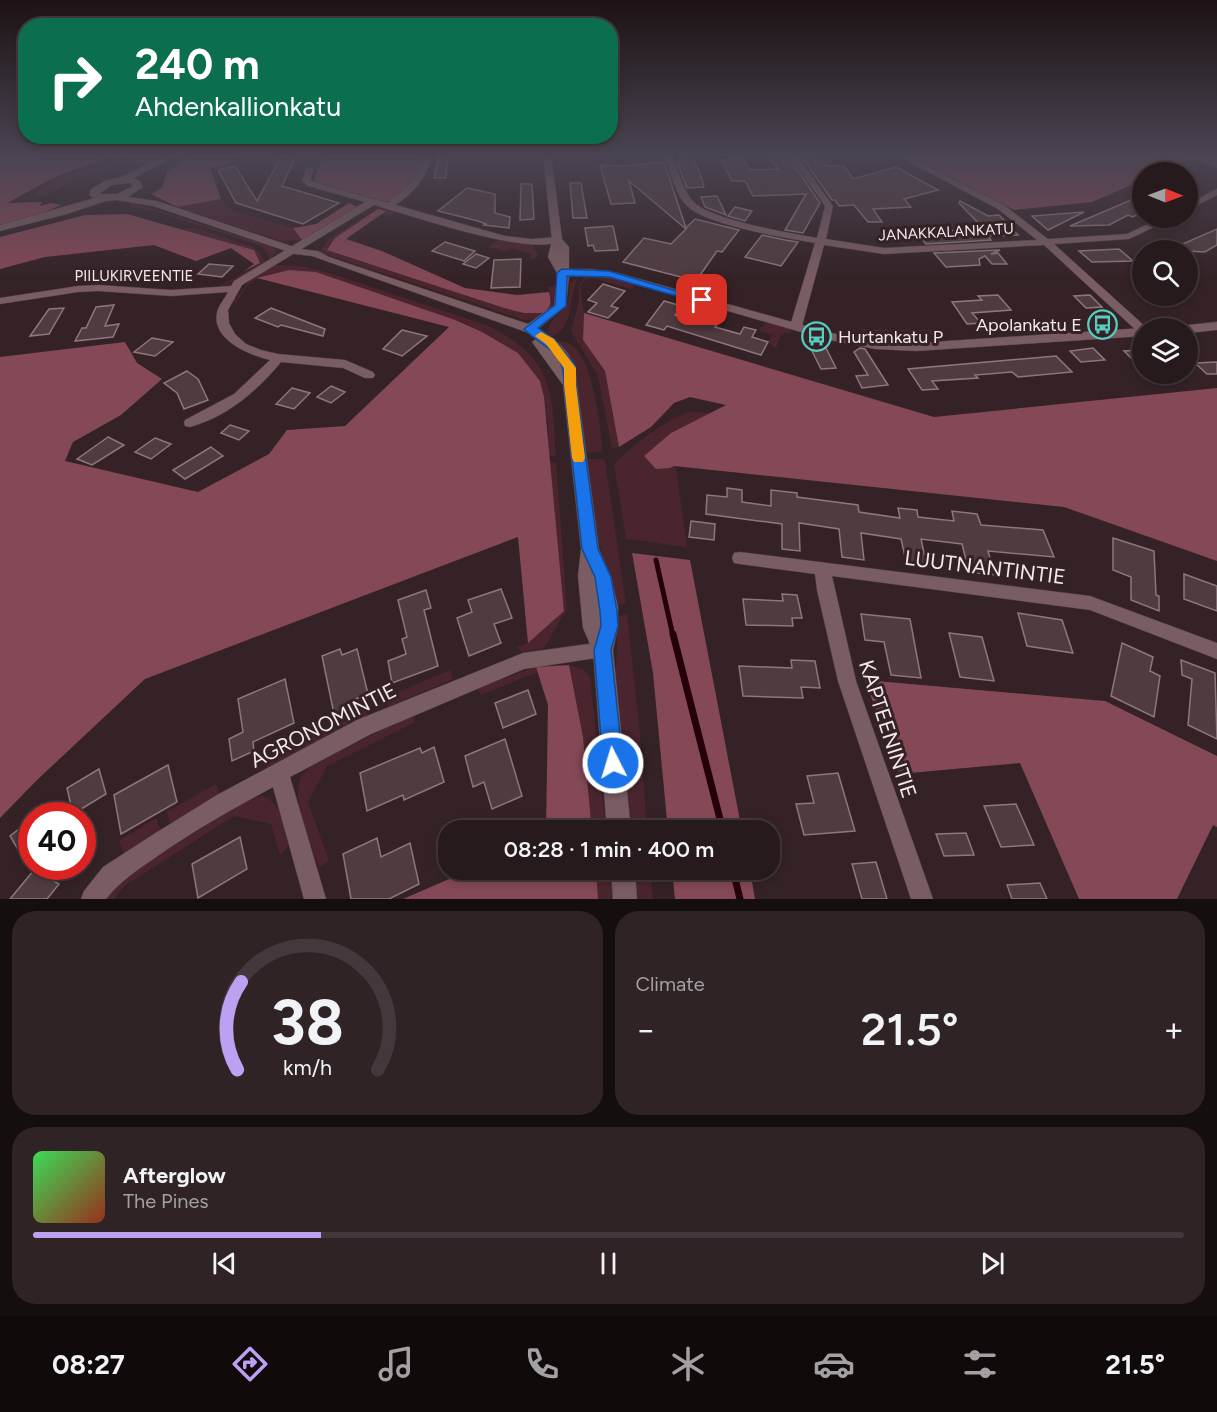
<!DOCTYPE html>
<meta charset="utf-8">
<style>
:root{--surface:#271a1c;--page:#2f2325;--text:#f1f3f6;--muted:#a4a1a3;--line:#43383b;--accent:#bca0f2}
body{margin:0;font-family:Figtree,sans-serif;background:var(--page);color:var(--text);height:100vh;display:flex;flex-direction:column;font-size:22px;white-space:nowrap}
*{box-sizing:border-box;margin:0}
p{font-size:20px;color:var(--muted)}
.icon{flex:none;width:33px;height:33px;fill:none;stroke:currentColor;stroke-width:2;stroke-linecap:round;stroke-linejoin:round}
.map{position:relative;height:899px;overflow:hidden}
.drawer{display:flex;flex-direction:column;gap:12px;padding:12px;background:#150e0f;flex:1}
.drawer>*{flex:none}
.guide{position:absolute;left:18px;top:18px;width:600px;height:126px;border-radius:24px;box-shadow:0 3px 9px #0003,0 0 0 2px var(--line);background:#0b6e4f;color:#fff;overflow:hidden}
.needle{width:39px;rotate:91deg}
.tools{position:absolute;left:1132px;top:162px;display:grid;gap:12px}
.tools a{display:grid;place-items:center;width:66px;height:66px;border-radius:50%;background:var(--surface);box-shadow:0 3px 9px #0003,0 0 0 2px var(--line);font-size:30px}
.speed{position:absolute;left:18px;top:802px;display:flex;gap:12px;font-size:30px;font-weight:700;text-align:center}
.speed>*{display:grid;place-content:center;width:78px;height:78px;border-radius:50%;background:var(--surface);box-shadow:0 3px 9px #0003,0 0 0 2px var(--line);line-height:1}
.speed .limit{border:9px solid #d22;background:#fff;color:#111}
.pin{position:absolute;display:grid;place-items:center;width:51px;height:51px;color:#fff;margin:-26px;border-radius:12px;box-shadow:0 3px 9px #0006}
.me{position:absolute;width:66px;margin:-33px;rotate:355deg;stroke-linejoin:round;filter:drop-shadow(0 0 4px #0008)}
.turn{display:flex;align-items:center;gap:21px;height:126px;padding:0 18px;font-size:27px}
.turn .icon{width:78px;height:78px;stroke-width:2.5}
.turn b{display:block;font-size:42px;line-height:51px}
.big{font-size:45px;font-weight:600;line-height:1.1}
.drawer .tile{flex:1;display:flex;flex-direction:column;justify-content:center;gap:9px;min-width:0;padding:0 21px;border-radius:24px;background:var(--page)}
.drawer .dial{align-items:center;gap:0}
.dial svg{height:156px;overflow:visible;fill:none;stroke:var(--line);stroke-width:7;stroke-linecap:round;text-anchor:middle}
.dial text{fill:var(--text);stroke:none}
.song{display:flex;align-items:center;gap:18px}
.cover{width:72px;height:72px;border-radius:9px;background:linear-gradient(135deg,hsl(130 70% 55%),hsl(10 70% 35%))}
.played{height:6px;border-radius:3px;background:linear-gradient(90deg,var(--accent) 25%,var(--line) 25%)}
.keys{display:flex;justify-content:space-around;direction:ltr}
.heat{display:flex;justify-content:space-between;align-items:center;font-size:33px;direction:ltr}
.drawer .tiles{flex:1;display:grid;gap:12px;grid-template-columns:1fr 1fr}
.tile:last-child{grid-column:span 2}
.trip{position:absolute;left:438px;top:820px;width:342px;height:60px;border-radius:24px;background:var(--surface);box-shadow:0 3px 9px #0003,0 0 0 2px var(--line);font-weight:600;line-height:60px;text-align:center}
.tabs{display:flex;height:96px;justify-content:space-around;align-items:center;background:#100a0b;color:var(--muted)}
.tabs .icon{width:42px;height:42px}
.tabs .on{color:var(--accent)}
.tabs b{font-size:27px;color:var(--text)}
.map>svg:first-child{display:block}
.green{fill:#4b252e}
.forest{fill:#844856}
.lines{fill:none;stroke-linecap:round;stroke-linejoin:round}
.stream-far2{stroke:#25000b;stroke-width:3}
.stream-far1{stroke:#25000b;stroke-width:5}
.stream{stroke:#25000b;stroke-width:7}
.building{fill:#503c40;stroke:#8e777b;stroke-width:1.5}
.minor-casing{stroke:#4f3e42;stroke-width:1}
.tertiary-casing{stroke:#4f3e42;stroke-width:1}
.minor{fill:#795d63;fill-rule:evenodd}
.tertiary{fill:#795d63;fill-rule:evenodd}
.route{fill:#1a73e8;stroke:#114b97;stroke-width:1.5}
.slow{fill:#f59e0b}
.labels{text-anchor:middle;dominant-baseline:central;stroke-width:6;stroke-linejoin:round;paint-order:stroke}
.far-street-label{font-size:15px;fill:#f6e9ec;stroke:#342226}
.poi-label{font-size:18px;fill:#f6e9ec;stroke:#342226;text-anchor:end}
.near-street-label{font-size:21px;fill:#f6e9ec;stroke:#342226}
</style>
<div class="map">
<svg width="1217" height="899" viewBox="0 0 1217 899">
<rect width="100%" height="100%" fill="#342226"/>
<g class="green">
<path d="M116,161l8,6 -5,-1 -44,13 1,3h-7l-22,14 3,1 -16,-2c15,-16 61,-32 82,-34z"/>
<path d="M221,199l13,12 59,17 9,12 -21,1 -104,-34z"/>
<path d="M131,202l142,45 4,5 -7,7 -6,-11 -8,-4 -102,-33 -25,-5z"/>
<path d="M380,207l16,5 -6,4 -7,-2 3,-2 -59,38c34,12 68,21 102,32 38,13 74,31 115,31l8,-13 -4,-13 7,-1c3,20 -11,35 -31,34l-205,-68 10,-13z"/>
<path d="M195,228l58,19 7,6 5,9 -34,21 -14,4 43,-23 -6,-14 -72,-21z"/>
<path d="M498,240l35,4 5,12 -3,3h-4v-5l-20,-6 -5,4 -18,-5z"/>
<path d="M274,265l26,1 30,7 156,52c66,31 67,65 70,131h-7l-1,-34 -30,-69 -36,-21 -225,-54 -11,9 -10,16 -4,1 18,-24z"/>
<path d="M586,275l28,3 21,7 -4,4 -39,-11 -7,2 -5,7 4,26 -1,27 22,31 14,76 -7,2 -14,-73 -27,-45 8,-30v-15z"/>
<path d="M578,277c-10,18 -3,52 -27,60l-4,-5 3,-9 18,-19 2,-21z"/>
<path d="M766,322l25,7v4l-10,1 -5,14 -8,-6 5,-7 -14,-4z"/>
<path d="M862,329l80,1 2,4 -37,2 -45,-4z"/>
<path d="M556,342c37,-8 44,86 47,109l-18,2 -10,-86 -4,-8z"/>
<path d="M690,412l22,1 -41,20 16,114 -61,-8 -12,-75c18,-18 52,-45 76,-52z"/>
<path d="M586,459h17l2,2 21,143 -13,1 -5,-28 -14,-54z"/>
<path d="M556,462l11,147 -23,39 -22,4 -5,-5 11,-4 36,-33 -14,-144 -1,-3z"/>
<path d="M627,614l13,120 7,97h-17l-15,-147 2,-38 -2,-29z"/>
<path d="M569,665l13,4 8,8 16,154h-14l-9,-94z"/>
<path d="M536,667l2,5 -57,23 -3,-7z"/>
<path d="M450,670l3,9 -64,27 -2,-9z"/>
<path d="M367,707l-1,9 -100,52 -2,-7z"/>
<path d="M412,715l3,7 -88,44 -19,36 21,59 -10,6c-7,-21 -27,-66 -19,-87 4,-9 12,-14 20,-19z"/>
<path d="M216,784l3,10 -49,30 -3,-12z"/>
<path d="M261,796c22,6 22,30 28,49l-9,10 -9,-31 -37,-8 -110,70 -10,13h-11l30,-28 114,-71z"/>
<path d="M156,818l5,13 -37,23 -5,-13z"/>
<path d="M596,870h13l3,29h-14z"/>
<path d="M635,870h15l3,29h-15z"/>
</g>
<g class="forest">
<path d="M0,155h167l-17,9 -17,-3 -4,-4c-43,2 -85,25 -121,46l34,-1 -2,4 11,-3 11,2 -33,13 -29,7z"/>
<path d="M191,155h53l-14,2 1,6 -21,5 11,31 -44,8 -26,-13 11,-6 5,-16z"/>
<path d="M324,155h101c-5,20 -16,41 -39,47l-71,-20 -1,-3z"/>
<path d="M907,155h310v13l-27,-9 -31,13h-16v8l-51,22 -78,8z"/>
<path d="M349,203l8,4 -55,33 -9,-12 23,-4z"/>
<path d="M378,209l8,2 -40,28 36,12 83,37 52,7 32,-3c3,10 2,14 -5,21h-20l-20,-5 -177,-58 8,-12z"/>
<path d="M127,214l127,36 6,13 -17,9 11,-8 -23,-16 -35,13 -42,-16 -109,12 -45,12v-32l85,-22z"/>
<path d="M289,270l27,2 139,48 27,12 36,21 22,28 4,16 20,214 -36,32 -10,-106 -373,142 -108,101 -37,38v-461l125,-15 12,21 25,16 -41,36 -48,27 -8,19 133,31 71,-38 18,-24 58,-4 104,-99 -192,-49z"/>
<path d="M584,313l350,104 283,-29v173l-153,-54 -390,-41 -4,2 -14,1 -12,-13 27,-23 55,-28 -36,-8 -16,6 -23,24 -32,20 -14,-76 -22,-31z"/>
<path d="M632,553l58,7 52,271h-74l-15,-158z"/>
<path d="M569,665l14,72 9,94h-46l2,-126 -12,-38z"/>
<path d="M865,680l240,21 112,55v71l-4,-2 -36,74h-98l-59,-136 -121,11z"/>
<path d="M470,870h126l2,29h-195z"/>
<path d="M672,870h78l5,29h-80z"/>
</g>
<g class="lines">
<path class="stream-far2" d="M100,155l9,6"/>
<path class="stream-far1" d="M656,560l17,76"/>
<g class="stream">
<path d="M673,634l50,197"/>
<path d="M733,870l7,29"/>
</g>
</g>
<g class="building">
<path d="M282,155h6l5,7 -11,24 57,17 -36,21 -67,-21 -18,-33 17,-4 22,35z"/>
<path d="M439,155h9l-2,23h-12z"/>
<path d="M787,155l33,48 -17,30 -18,-3 21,-36 -53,2 -8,-15h-13l-11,-21 21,-2 8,12 28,-1 -9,-13z"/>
<path d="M800,155h17l9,11h18l9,13 43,-12 42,23 -34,9 7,8 -38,2 9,13h-14l-14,-17 -15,1 -4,-6h-3z"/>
<path d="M691,156l9,17 4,14 -17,1 -4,-10 -6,-16 3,-1 -2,-4z"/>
<path d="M664,162l22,66 9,-9 44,11 -17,22 -5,-1 -21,30 -73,-19 21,-24 27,6 15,-15 -57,-48 6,22 -24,1 -11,-39 25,1z"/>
<path d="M570,183h11l6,35h-14z"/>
<path d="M521,184h11l2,35 -14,1z"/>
<path d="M467,188l28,6v19l15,4 -1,11 -25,-3 2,-1 -8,-3 -40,-10z"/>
<path d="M1143,195v17l-10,5 -5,-2 -19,10 -39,1z"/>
<path d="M717,196l9,19 -21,-8 -4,-10z"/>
<path d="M960,201l28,15 11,-1 19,20 -27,1 -32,-33z"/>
<path d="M735,207l17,4 -7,10 -17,-5z"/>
<path d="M1084,212l-36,18 -16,-14z"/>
<path d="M613,226l5,24 -23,1 -2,-6 -5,1 -3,-18z"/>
<path d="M982,229l9,11 -65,4 -7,-9h5l-2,-3z"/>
<path d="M1217,229v16l-12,7 -36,-2z"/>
<path d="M762,235l23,5 13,2 -17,24 -36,-9z"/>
<path d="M445,242l30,9 -11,10 -32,-10z"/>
<path d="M1119,249l14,12 -41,1 -13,-11z"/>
<path d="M1000,250l-9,4 7,-1 9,11h-15l-7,-8 -6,3 1,6 -34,2 -12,-14z"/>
<path d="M476,254l13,4 -13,10 -13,-4z"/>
<path d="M521,259l-1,28 -29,1 3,-28z"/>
<path d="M209,264l24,2 -11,11 -24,-3z"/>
<path d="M603,284l22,7 -14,15 7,2 -10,10 -20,-6 9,-9 -9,-3z"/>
<path d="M998,295l13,15 -39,3 9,10 -14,1 -15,-22 30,-2 -4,-4z"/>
<path d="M1090,295l12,12 -16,1 -12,-12z"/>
<path d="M664,301l18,5 -7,9 28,9 6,-8 12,4 -6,7 25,7 4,-7 12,3 -4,7 16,5 -7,13 -94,-29 -3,4 -18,-5z"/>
<path d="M114,305l-9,21 14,-2 -6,13 -38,4 7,-13h4l10,-21z"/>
<path d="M64,308l-15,26 -19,2 19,-27z"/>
<path d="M271,308l54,21 -2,7 -42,-11 -3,2 -23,-9z"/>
<path d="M402,330l25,6 -25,20 -19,-7z"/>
<path d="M152,338l21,4 -18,14 -21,-4z"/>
<path d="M826,348l10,20 -15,1 -10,-20z"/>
<path d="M860,348l5,1 23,36 -26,3 -6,-12 12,-1 -14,-23z"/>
<path d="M1093,348l12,12 -24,2 -11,-11z"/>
<path d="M1143,350v12h-8l-11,-11z"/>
<path d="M1056,356l16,16 -54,5 -6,-5 -37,3 3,3 -46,3 6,8 -16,1 -14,-21z"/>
<path d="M1217,362v12h-10l-12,-11z"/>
<path d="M187,371l11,8 10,21 -24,9 -7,-16 -13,-10z"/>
<path d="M331,386l14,6 -14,11 -14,-6z"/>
<path d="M292,388l18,5 -16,16 -18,-5z"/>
<path d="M230,425l19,6 -10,9 -18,-7z"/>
<path d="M108,437l16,8 -32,20 -15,-6z"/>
<path d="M155,438l16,6 -20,15 -16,-7z"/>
<path d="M211,447l12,9 -38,23 -12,-9z"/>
<path d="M727,488l15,2v12l29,4v-16l26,3v4l61,8 1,7 41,6 -2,-10 19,2 1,7 36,4 -2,-10 25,3 4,11 62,5 11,27 -66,-6 7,24 -26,-3 -7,-28 -41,-5 6,28 -20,-2 -6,-26 -40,-6 3,27 -22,-3 -3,-28 -40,-6 1,28 -18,-2v-25l-76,-10 1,-19 20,2z"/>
<path d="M691,521l24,3 -1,16 -25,-3z"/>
<path d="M1113,538l41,13 2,44 3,1v15l-28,-11v-23l-18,-7z"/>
<path d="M1184,574l33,12v25l-33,-12z"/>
<path d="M501,589l11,29 -18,6 7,19 -32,13 -12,-38 15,-6 -4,-12z"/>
<path d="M426,590l5,18 -7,2 14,56 -46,17 -4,-22 18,-7 -4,-15 5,-2 -9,-37z"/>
<path d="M782,594l15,1 5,23h-10l1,8 -47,-1 -3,-26 40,2z"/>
<path d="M1018,613l44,7 11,33 -46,-7z"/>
<path d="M861,614l49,5 11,59 -30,-3 -7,-33 -19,-2z"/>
<path d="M949,633l33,4 12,44 -34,-4z"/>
<path d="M1122,643l31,14 -3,14 10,5 -6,41 -43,-21z"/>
<path d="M340,649l2,6 15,-6 11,45 -17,7 1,5 -18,8 -12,-58z"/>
<path d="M791,660l24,1 5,27 -19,-1 2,11 -60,-2 -4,-30 53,2z"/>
<path d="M1181,660l34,13 2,66 -29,-14 4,-46 -10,-4z"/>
<path d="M285,679l9,44 -41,19 1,9 -22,10 -3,-22 14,-7 -5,-33z"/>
<path d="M528,690l8,24 -33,14 -8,-25z"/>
<path d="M505,739l17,57 -30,13 -8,-27 -11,5 -8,-31z"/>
<path d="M434,747l10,35 -40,18 -1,-5 -36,16 -7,-38 60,-25 2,5z"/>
<path d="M168,765l9,37 -56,32 -7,-39z"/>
<path d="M99,769l7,25 -33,20 -6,-26z"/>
<path d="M838,773l17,58 -51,4 -8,-31 18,-1 -7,-27z"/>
<path d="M1016,804l18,41 -33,2 -17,-41z"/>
<path d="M32,819v32l-9,7 -13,-22z"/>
<path d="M966,833l8,22 -30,1 -8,-22z"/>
<path d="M240,837l7,32 -49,29 -6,-34z"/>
<path d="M377,838l4,19 29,-14 9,41 -30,15h-38l-8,-45z"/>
<path d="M876,862l11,37h-25l-10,-35z"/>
<path d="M34,870l25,14 -12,15h-37z"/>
<path d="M1040,883l7,16h-35l-5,-14z"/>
</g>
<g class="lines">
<defs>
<g id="minor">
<path d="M424,155h8c-5,23 -18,37 -36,50l109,31 27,3 25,-2 5,3c-27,19 -155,-26 -188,-35l-132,80 -14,25 1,13 6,11 11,10 15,6 17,4 67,6 28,12 2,3 -2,3h-8l-22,-10 -62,-6c-24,29 -54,55 -91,65l-5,-1 -1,-3 1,-3 49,-26 36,-34c-21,-5 -62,-21 -52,-51 2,-5 7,-11 10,-17l-57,4 -73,-5 -20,1 -78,12v-6l78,-12 20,-1 73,5 60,-4 3,-5 131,-79 -57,-16 -6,-5 5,-14 7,2 -4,11 4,2 74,21 27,-25z"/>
<path d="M664,155h8c6,14 10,34 21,46 16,19 97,32 124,37l8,-32 -36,-51h8l36,51 -7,33 58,9 153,-8 -39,-31 -102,-54h9l99,50 44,34 79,-5 33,-16h10l-1,2 -40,19 -75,5 93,84h-4v6l-4,-1 -95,-88 -160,9 -60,-9 -22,81 -6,3 -4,-1 -2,-2 25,-83c-29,-5 -109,-18 -128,-37 -13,-13 -16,-35 -23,-51z"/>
<path d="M1217,189v6l-29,15v-6z"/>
<path d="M740,552l350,44 127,47v16l-127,-49 -258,-34 24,105 77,218h-22l-73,-218 -21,-91 -2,-16 -75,-10 -6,-1 -2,-5 2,-5z"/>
<path d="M603,642l6,2 3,6 -3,6 -85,13 -153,65 -81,43 36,122h-22l-31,-112c-39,21 -78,43 -114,68 -20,14 -38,25 -53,44h-25l3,-8 19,-24 51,-33 63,-39 140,-75 166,-67z"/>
</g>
<g id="tertiary">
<path d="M167,155h10l-43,23 6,3 3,6 -15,10 29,4 143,48 18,2 11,6 199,67 26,-19 4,-30 -10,-18 4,-17 -9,-85h8l11,84 7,8v22h21l28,4 213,60 44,8 42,2 226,-15v8l-226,15 -42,-2 -50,-10 -208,-60 -27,-4 -21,1 -3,30 -28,23c24,14 38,27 39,56l22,164 12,28 7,30v20l-5,23 18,181h-24l-14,-180 -10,-23 -5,-52 3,-27 -18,-164 -31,-43 5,-4 -11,-6 -214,-76 -17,-2 -142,-48 -36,-6 -11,1 -39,13 -67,17v-6l94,-27 -5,-3 2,-6 16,-9 11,-2zM130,183l3,3 -16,8h-18l13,-9z"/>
<path d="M1217,322v8l-29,3v-5h-6l6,-3z"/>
<path d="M611,870h24l2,29h-24z"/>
</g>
</defs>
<use href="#minor" class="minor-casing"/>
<use href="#tertiary" class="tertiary-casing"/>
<use href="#minor" class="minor"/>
<use href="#tertiary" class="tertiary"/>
</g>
<linearGradient id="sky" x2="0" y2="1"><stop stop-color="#1d1315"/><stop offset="0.55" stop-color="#4a4452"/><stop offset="1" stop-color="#4a4452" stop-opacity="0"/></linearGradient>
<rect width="1217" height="280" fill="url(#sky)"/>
<path class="route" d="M562,269l47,2 98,29 -5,3 -93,-26 -42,-1 -1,30 -28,22 16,11 21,26 1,20 22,164 13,28 6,34 1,15 -7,24 12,113 -3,7 -7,3 -7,-3 -3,-7 -9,-113 7,-24 -1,-15 -5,-34 -13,-28 -18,-164c1,-36 -19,-35 -40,-56l31,-24 2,-32z"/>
<path class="slow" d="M541,332l13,7 22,29v17l9,73 -2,4h-9l-2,-4 -8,-73v-17l-18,-24 -11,-8z"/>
<defs>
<symbol id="bus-ring" viewBox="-11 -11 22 22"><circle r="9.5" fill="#342226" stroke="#57cec1" stroke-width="1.5"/><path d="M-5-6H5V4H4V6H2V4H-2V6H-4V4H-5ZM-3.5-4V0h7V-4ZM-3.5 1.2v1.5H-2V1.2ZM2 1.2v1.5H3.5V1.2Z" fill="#57cec1"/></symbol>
</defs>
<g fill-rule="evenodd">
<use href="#bus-ring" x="1086" y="308" width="33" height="33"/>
<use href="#bus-ring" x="800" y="320" width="33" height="33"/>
</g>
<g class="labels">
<g class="far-street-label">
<text transform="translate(946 232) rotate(-3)">JANAKKALANKATU</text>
<text x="134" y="276">PIILUKIRVEENTIE</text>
</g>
<g class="poi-label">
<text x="1082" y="325">Apolankatu E</text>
<text x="838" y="337" text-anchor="start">Hurtankatu P</text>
</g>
<g class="near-street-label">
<text transform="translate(985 567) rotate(7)">LUUTNANTINTIE</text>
<text transform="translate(323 725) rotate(-27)">AGRONOMINTIE</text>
<text transform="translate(888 729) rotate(72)">KAPTEENINTIE</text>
</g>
</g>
</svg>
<div class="tools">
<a><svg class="needle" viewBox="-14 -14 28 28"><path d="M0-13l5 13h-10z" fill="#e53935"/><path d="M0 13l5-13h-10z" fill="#a4a1a3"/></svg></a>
<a><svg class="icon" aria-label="search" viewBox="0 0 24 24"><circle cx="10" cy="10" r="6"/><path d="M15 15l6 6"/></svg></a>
<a><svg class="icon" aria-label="layers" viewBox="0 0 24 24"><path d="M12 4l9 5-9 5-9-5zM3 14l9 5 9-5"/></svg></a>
</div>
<div class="speed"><div class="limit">40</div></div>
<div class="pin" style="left:702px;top:300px;background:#d93025"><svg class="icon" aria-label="arrive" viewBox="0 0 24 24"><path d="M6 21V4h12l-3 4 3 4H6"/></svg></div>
<svg class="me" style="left:613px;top:763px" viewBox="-20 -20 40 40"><circle r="17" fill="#1a73e8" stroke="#fff" stroke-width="3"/><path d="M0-11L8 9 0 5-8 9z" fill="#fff"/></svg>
<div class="trip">08:28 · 1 min · 400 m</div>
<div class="guide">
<div class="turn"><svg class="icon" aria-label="right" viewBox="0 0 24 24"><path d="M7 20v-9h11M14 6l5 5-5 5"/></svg><div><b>240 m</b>Ahdenkallionkatu</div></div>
</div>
</div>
<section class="drawer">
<div class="tiles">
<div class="tile dial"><svg viewBox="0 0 100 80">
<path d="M14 69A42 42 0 1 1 86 69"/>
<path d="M14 69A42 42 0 0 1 16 24" stroke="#bca0f2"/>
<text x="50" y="56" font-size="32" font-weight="700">38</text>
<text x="50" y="72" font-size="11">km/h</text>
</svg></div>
<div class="tile"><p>Climate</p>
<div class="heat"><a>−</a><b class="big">21.5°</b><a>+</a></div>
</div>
<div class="tile">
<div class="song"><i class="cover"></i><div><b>Afterglow</b><p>The Pines</p></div></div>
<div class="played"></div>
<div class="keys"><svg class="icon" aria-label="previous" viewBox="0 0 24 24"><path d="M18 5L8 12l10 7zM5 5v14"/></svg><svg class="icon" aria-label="pause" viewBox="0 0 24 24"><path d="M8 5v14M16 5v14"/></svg><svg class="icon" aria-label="next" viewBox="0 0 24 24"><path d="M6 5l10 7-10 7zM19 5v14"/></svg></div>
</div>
</div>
</section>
<nav class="tabs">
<b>08:27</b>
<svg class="icon on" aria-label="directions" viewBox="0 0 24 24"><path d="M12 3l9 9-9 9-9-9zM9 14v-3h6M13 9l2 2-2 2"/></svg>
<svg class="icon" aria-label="music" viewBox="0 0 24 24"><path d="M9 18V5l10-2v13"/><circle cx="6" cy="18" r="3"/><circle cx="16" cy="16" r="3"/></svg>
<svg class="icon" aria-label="phone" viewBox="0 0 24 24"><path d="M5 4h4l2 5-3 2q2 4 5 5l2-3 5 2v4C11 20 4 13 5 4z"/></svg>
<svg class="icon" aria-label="climate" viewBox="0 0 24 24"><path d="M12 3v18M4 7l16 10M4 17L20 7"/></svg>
<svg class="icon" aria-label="car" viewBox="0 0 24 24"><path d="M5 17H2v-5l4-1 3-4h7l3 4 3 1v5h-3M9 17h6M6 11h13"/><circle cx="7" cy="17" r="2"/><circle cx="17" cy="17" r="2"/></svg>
<svg class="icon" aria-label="filters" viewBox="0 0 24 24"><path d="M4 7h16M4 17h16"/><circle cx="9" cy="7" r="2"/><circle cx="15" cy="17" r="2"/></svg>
<b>21.5°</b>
</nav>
